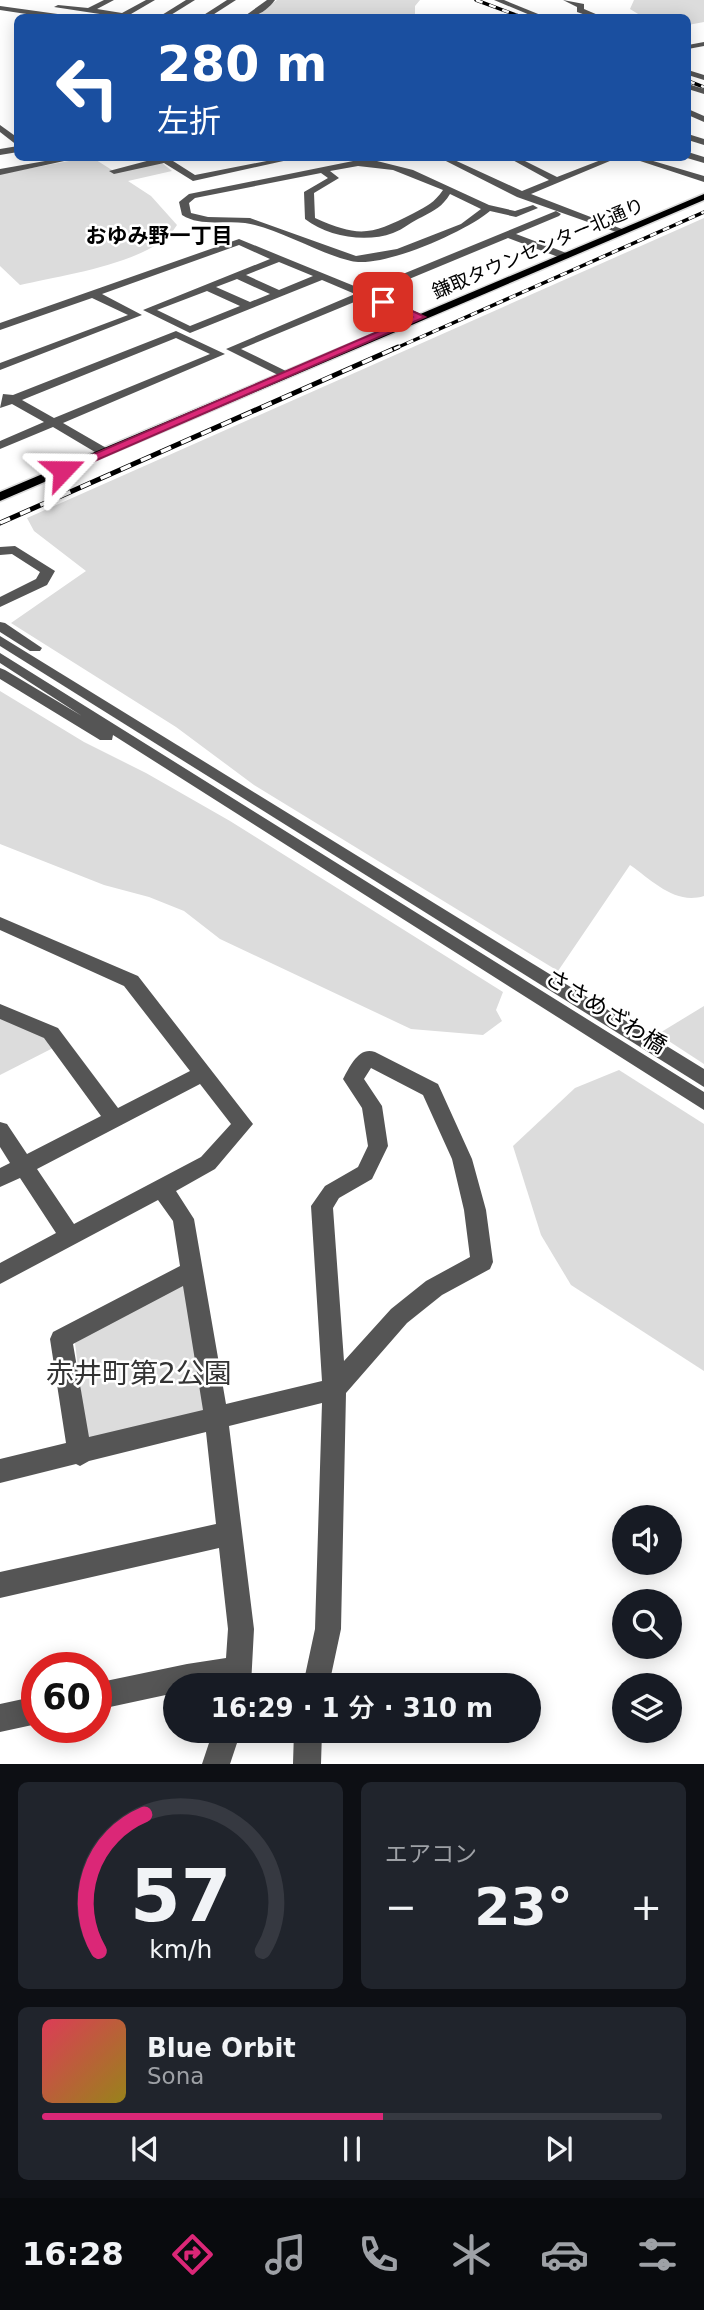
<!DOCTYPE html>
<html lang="ja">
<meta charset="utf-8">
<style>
:root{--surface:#171b24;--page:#20242c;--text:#f1f3f6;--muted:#9ea1a6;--line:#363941;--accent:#db2777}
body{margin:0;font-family:"DejaVu Sans","Noto Sans JP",sans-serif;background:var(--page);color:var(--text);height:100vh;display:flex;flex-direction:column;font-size:26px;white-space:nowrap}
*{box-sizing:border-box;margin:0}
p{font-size:23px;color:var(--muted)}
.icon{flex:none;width:38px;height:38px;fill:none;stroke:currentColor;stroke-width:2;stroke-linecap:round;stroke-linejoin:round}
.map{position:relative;height:1764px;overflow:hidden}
.details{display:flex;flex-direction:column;gap:18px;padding:18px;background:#0d0f14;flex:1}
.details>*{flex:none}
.banner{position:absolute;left:14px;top:14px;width:677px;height:147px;border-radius:10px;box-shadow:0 4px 18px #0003;background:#1a4fa0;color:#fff;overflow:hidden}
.buttons{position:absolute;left:612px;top:1505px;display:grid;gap:14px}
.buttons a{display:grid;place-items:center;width:70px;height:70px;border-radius:50%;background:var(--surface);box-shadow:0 4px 18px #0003;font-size:35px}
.speed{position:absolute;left:21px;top:1652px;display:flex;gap:14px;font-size:35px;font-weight:700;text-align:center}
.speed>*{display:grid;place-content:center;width:91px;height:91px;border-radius:50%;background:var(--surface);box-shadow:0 4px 18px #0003;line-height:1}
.speed .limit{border:10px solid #d22;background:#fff;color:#111}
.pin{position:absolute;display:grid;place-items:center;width:60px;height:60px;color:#fff;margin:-30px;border-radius:14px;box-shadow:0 4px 10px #0006}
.me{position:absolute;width:77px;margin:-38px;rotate:67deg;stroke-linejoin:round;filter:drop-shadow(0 0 5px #0008)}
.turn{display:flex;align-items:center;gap:24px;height:147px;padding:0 28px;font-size:32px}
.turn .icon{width:91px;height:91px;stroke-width:2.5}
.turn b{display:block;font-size:49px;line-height:60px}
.big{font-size:52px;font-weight:600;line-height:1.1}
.details .card{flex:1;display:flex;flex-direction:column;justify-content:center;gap:10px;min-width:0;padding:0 24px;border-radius:10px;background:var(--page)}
.details .dial{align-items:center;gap:0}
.dial svg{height:182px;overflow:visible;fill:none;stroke:var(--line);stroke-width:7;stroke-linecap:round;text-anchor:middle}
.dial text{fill:var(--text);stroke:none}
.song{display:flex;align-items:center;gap:21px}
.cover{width:84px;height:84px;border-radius:10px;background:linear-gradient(135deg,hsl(350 70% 55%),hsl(50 70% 35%))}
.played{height:7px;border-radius:4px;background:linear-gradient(90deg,var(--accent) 55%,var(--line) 55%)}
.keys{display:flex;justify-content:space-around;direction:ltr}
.heat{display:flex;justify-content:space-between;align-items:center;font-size:38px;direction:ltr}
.details .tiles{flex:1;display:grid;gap:18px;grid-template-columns:1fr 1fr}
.card:last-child{grid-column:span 2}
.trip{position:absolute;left:163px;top:1673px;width:378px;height:70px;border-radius:35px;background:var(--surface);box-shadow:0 4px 18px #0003;font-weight:600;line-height:70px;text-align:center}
.tabs{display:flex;height:112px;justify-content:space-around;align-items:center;background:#090b0e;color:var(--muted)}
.tabs .icon{width:49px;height:49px}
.tabs .active{color:var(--accent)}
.tabs b{font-size:32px;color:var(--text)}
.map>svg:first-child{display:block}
.green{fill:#dcdcdc}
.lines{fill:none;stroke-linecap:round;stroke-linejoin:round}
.major-casing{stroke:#dbdbdb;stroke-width:3}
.minor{fill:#555;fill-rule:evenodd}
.major{fill:#000;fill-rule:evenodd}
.rail-far1-casing{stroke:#000;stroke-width:3.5}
.rail-casing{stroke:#000;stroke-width:5}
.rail-far1{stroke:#fff;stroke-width:2.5;stroke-dasharray:7;stroke-linecap:butt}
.rail{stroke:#fff;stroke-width:3.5;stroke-dasharray:11;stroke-linecap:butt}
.route{fill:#db2777;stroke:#8e194d;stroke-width:2}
.labels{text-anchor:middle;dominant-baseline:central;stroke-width:5;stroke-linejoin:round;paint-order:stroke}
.far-street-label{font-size:19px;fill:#000;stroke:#fff}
.far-neighbourhood-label{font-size:21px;font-weight:bold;fill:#000;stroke:#fff}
.street-label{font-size:23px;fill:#000;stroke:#fff}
.near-park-label{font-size:28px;fill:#333;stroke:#fff}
</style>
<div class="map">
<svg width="704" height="1764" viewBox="0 0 704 1764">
<rect width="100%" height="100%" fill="#fff"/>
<g class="green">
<path d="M277,0h143l-5,6v9l-15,2 -149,1z"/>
<path d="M634,0h70v22l-16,3v-7l-45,-1 -13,-8z"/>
<path d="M85,158h8l22,14 47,-9 10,8 -44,10 23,15 26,29c-23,38 -114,50 -157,60l-20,-19v-92z"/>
<path d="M704,218v678c-29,9 -51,-15 -74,-31l-72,106 -304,-186 -78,-58 -165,-104 75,-52 -52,-40 -7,-13z"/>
<path d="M0,691l84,51 62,31 84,48 273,171 -7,18 6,11 -19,14 -72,-6 -191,-90 -36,-28 -35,-14 -45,-12 -104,-41z"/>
<path d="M704,1006v58l-46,-30z"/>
<path d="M0,1017l45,21 8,10 -53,27z"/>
<path d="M619,1070l85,54v247l-133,-86 -30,-50 -28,-89 62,-58z"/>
<path d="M179,1282l9,4 17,125 -118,31 -12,-99z"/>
</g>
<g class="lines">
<defs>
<path id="major" d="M704,194v6l-704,301v-9z"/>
</defs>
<use href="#major" class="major-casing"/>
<g class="minor">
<path d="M104,0h10l-17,9 25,4 24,-13h9l-24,14 19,4h-24l-72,-11 4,-2 30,3z"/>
<path d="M186,0h9l-29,18h-9z"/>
<path d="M227,0h9l-28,18h-9z"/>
<path d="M267,0h8c-8,11 -20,18 -33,18z"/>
<path d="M494,0h10l44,18h-11z"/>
<path d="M563,0l21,4v5l21,9h-11l-17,-6v-5z"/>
<path d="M0,6l72,10 3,2h-22l-53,-8z"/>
<path d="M407,16l23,2h-26z"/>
<path d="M704,42v4l-16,3v-4z"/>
<path d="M688,70l16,5v5l-16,-5z"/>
<path d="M688,84l16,5v5l-16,-5z"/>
<path d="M688,109l16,7v6l-16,-7z"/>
<path d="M0,125l18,13v8l-18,-14z"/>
<path d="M688,134l16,5v6l-16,-5z"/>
<path d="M18,146v6l-18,3v-6z"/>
<path d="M688,152l16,5v6l-17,-5z"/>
<path d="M62,158h16l-78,17v-6z"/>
<path d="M158,158h17l-2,3 22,14 87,-17h15l-104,23 -29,-18 -50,11 -5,-3z"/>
<path d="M440,158h10l72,33 27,-11 -40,-22h10l38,19 49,-19h11l-86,36 96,37 -8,2 -102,-36z"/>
<path d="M631,158h12l61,18v6z"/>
<path d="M358,160l19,1 36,9 76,35 26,6 18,-6 5,3 -22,9 -26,-6c-23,20 -108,58 -139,50 -34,-8 -73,-33 -106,-38 -21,-3 -44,4 -63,-8l-3,-13 10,-8zM358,166l35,4 50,20c-9,13 -16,16 -29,23 -43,22 -54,25 -99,5l-1,-25 25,-15 -9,-7zM321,173l7,5 -24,14 1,27c23,18 61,24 88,14 11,-4 19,-12 29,-16 13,-7 20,-10 28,-23l31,15 -20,15 -64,25 -41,7 -106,-38 -42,-1 -17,-4 -2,-10 6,-5z"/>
<path d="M556,211l5,3 -2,2 -43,18 53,20v4h-8l-53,-20 -135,56 51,21v4h-8l-52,-21 -123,51 49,24v4h-8l-56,-28 129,-55 -33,-14 -132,53 -47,-23 127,-51 -31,-14 -137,49 40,21 -142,55v-7l128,-48 -36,-17 -92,32v-7l239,-84 125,51zM279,262l34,14 -34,14 -33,-15zM237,279l33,15 -20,8 -34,-15zM207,291l33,15 -50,20 -33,-16z"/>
<path d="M176,331l49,23 -162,69 45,26v6h-8l-47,-28 -53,22v-8l44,-19 -32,-18 -12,4 3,-14 10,1zM176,338l34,16 -156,64 -32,-18z"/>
<path d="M15,546l40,25 -8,14 -47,22v-10l36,-18 4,-7 -28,-18 -12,1v-8z"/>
<path d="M0,622l5,1 37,25 -2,3h-10l-30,-19z"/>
<path d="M0,636l704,433v18l-704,-441z"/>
<path d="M0,653l704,439v18l-591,-375 -1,5h-12l-100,-61v-11l5,2 77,46 -82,-53z"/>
<path d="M0,917l138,59 115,148 -38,45 -39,22 18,28 32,185 96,-23 -11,-175 14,-20 33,-19 10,-21 -6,-38 -19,-29c7,-13 16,-33 32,-27l63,32 34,75 14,51 7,52 -3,7 -48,26 -35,28 -61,70 -5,236 -12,56h-26l12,-56 7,-226 -93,23 25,203 -3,56h-76v8l-79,17v-27l91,-19 39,-6 2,-29 -9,-81 -219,50v-26l216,-48 -10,-92 -117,29 -9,5 -4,-2 -76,19v-24l66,-16 -16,-104 3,-7 127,-66 -7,-45 -15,-21 -158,84v-21l56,-30 -36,-55 -20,9v-19l10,-5 -10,-16v-25l7,2 20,30 74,-38 -57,-78 -44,-19v-15l58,24 60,80 72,-37 -66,-85 -124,-56zM371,1068l52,27 29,64 12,51 6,47 -44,24 -35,28 -47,52 -11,-153 6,-10 33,-19 16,-33 -6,-40 -18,-27zM200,1084l31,40 -30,33 -127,67 -37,-55zM183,1286l20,124 -114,27 -16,-93z"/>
<path d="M37,1696v28l-37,8v-28z"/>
<path d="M213,1731h28l-11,33h-28z"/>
<path d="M294,1731h28l-1,33h-28z"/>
</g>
<use href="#major" class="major"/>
<defs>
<g id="rail-far1">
<path d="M476,0l48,18"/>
<path d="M688,81l16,6"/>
<path d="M394,349l310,-137"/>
</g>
<path id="rail" d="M0,523l398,-176"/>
</defs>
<use href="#rail-far1" class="rail-far1-casing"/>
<use href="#rail" class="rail-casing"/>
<use href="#rail-far1" class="rail-far1"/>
<use href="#rail" class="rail"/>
</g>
<path class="route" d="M380,299h7l38,18 -358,156 -10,-3 355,-153 -32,-13z"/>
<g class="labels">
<g class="far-street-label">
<text transform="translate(538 248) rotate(-23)">鎌取タウンセンター北通り</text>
</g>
<g class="far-neighbourhood-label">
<text x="159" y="236">おゆみ野一丁目</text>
</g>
<g class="street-label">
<text transform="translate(606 1011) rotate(32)">ささめざわ橋</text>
</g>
<g class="near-park-label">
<text x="139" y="1373">赤井町第2公園</text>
</g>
</g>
</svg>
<div class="buttons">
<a><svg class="icon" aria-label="sound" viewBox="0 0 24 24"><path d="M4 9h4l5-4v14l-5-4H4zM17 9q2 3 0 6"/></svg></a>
<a><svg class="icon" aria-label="search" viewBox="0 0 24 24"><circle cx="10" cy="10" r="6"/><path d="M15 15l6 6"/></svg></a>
<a><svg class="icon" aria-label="layers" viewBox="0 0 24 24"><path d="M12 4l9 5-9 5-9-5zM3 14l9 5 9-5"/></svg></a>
</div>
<div class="speed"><div class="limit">60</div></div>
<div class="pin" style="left:383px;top:302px;background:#d93025"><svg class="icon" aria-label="arrive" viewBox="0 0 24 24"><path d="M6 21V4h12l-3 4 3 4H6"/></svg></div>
<svg class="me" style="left:63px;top:470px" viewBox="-20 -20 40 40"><path d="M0-17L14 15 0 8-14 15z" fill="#db2777" stroke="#fff" stroke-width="4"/></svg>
<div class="trip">16:29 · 1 分 · 310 m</div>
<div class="banner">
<div class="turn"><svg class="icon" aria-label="left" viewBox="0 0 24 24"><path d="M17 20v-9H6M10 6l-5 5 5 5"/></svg><div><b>280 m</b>左折</div></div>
</div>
</div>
<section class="details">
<div class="tiles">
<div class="card dial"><svg viewBox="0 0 100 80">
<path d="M14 69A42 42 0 1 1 86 69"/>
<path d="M14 69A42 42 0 0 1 34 9" stroke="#db2777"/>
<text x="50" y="56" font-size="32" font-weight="700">57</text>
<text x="50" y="72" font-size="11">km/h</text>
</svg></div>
<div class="card"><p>エアコン</p>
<div class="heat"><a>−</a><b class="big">23°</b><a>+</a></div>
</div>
<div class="card">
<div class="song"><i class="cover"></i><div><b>Blue Orbit</b><p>Sona</p></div></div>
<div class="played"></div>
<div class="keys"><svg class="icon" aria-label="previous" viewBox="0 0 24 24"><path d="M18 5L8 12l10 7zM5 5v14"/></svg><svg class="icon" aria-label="pause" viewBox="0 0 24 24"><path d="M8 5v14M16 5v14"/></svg><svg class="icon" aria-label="next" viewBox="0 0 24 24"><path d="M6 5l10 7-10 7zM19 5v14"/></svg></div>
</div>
</div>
</section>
<nav class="tabs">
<b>16:28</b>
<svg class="icon active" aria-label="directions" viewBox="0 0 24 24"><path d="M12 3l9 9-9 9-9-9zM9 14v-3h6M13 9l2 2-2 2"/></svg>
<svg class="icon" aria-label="music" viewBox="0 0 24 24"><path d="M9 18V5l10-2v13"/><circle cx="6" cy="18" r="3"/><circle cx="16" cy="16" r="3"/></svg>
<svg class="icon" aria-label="phone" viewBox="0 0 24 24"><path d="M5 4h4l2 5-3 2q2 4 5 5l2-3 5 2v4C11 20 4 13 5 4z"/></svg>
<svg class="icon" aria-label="climate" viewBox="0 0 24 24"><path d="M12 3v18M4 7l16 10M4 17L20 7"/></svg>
<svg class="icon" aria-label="car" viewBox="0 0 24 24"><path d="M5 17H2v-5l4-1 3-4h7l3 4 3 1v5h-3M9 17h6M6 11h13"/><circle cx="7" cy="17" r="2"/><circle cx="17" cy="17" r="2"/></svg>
<svg class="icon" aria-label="filters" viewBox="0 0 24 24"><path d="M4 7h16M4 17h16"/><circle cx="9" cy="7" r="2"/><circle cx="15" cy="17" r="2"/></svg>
</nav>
